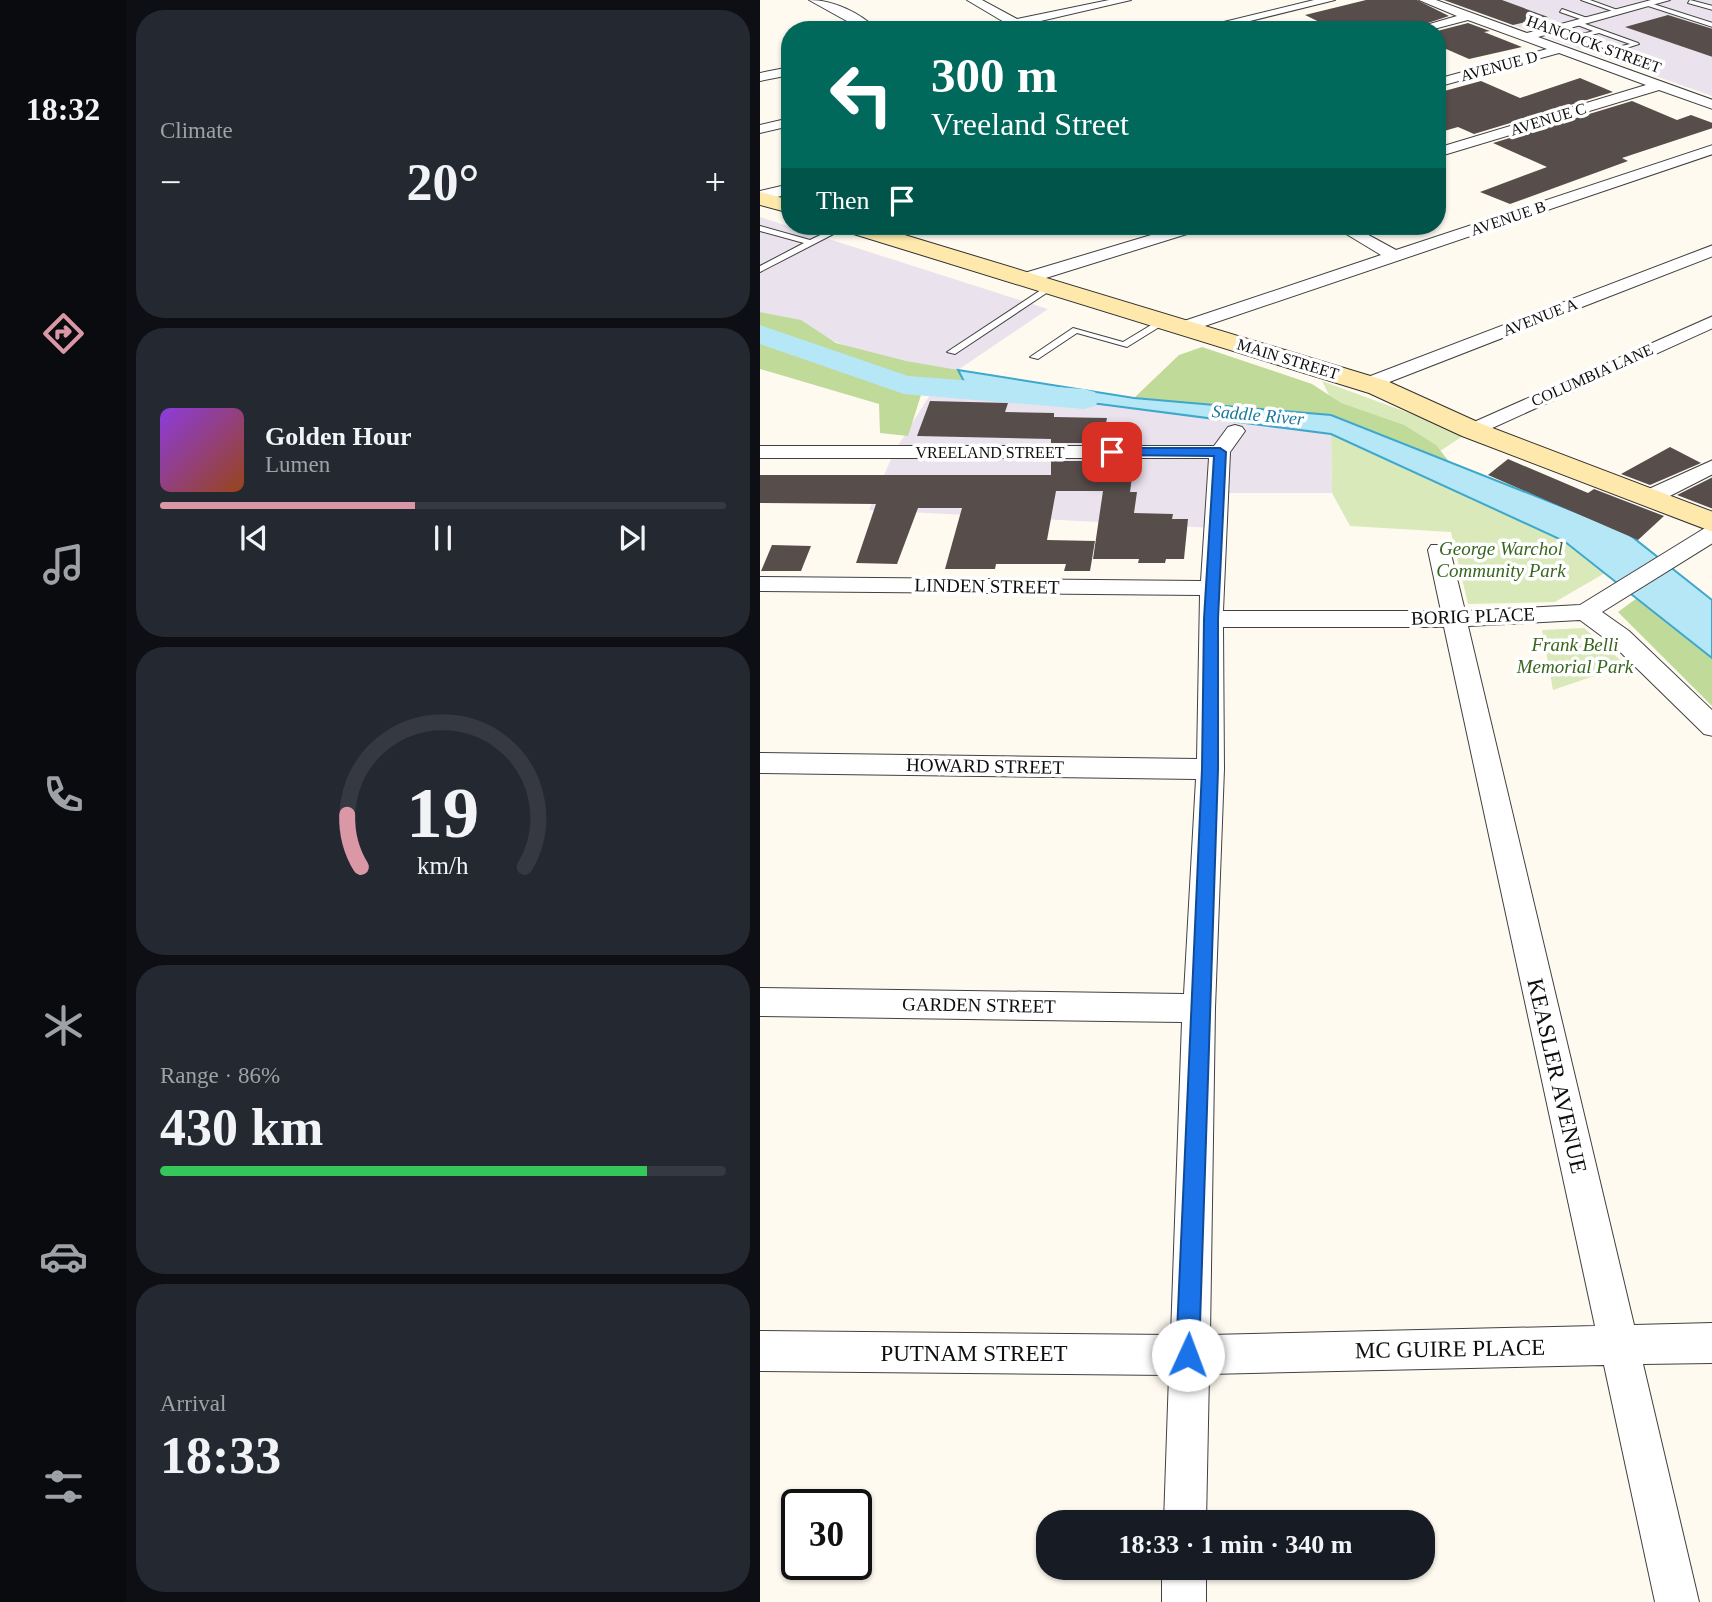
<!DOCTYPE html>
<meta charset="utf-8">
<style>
:root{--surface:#171b24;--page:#242831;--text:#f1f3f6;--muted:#9ea1a6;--line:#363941;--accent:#da97a6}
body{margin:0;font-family:Georgia,serif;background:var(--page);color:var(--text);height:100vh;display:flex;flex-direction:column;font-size:26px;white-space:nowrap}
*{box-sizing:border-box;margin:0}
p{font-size:23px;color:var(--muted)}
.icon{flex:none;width:38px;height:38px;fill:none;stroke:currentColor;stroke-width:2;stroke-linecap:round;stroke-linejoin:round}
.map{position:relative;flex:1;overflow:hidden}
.sheet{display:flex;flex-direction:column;gap:10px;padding:10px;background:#0d0f14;width:634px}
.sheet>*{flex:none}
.top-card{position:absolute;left:21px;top:21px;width:665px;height:214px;border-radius:28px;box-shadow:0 2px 5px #0004;background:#00695c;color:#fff;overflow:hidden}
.speed{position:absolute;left:21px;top:1489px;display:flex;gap:14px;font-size:35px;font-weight:700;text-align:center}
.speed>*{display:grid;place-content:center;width:91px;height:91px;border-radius:50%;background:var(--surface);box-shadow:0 2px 5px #0004;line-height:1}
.speed .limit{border:4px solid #111;border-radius:10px;background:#fff;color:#111}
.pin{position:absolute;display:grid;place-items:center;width:60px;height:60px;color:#fff;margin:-30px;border-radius:14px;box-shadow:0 4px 10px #0006}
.me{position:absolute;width:77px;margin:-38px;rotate:2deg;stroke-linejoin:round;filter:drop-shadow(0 0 5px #0008)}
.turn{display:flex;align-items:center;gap:24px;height:147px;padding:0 35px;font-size:32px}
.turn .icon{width:91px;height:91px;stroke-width:2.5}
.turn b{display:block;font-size:49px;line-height:60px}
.then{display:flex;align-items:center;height:66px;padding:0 35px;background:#0003;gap:14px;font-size:26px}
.big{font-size:52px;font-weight:700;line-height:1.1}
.sheet .tile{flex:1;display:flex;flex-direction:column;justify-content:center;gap:10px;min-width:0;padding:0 24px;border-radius:28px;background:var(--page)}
.sheet .dial{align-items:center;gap:0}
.dial svg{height:182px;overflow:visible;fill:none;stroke:var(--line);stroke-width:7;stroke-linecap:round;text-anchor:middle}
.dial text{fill:var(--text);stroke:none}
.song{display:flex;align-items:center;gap:21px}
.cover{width:84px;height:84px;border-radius:10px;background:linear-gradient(135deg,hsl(270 70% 55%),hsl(20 70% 35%))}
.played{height:7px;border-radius:4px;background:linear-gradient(90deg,var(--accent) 45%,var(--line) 45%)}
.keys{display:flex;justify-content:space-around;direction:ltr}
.heat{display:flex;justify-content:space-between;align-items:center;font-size:38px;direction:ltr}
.charge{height:10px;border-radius:5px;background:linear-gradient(90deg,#34c759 86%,var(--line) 0)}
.trip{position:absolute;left:276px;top:1510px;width:399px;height:70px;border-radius:28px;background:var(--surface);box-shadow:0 2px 5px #0004;font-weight:700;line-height:70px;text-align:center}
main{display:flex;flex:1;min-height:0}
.tabs{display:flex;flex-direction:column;width:126px;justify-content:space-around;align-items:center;background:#090b0e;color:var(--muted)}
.tabs .icon{width:49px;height:49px}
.tabs .on{color:var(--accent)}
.tabs b{font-size:32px;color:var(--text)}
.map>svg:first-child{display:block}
.industrial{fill:#eae3ed}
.green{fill:#d9e9ba}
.forest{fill:#c0da99}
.water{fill:#b5e7f6;stroke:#3da8cc;stroke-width:2}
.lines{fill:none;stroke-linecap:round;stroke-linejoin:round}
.river{fill:#b5e7f6;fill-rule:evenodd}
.building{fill:#574e4b}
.lane-casing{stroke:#414141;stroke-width:2}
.street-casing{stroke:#414141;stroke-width:2}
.secondary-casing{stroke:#303030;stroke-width:2}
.lane{fill:#fff;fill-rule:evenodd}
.street{fill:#fff;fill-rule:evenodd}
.secondary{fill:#fee8ac;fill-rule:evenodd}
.route{fill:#1a73e8;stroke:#114b97;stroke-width:2}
.labels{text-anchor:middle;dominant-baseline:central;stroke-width:7;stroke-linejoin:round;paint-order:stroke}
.far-street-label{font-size:16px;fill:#0e0e0e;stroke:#fff}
.far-water-label{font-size:18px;font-style:italic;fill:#18799f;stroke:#fff}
.park-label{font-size:19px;font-style:italic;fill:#38661f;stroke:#fff}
.street-label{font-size:19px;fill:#0e0e0e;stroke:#fff}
.near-street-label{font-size:23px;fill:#0e0e0e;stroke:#fff}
</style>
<main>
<nav class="tabs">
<b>18:32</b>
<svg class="icon on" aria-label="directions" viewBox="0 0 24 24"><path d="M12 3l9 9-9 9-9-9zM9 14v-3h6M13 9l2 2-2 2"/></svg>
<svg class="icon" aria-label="music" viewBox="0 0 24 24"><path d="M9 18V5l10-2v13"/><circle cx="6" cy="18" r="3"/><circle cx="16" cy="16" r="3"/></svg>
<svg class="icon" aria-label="phone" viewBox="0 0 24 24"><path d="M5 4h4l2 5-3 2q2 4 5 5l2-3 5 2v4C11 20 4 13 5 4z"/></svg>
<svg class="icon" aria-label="climate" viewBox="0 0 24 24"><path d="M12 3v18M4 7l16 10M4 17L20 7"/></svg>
<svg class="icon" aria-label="car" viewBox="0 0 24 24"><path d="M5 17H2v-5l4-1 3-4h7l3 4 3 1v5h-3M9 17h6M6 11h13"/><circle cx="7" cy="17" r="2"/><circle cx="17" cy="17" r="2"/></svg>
<svg class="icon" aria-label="filters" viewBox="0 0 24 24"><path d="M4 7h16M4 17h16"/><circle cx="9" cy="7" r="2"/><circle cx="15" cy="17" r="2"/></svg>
</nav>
<section class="sheet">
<div class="tile"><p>Climate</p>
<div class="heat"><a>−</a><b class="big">20°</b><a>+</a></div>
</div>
<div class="tile">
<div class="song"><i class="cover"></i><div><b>Golden Hour</b><p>Lumen</p></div></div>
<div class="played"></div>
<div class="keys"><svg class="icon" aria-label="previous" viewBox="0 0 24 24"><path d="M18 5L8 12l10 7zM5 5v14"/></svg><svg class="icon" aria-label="pause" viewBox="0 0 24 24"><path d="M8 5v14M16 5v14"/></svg><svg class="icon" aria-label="next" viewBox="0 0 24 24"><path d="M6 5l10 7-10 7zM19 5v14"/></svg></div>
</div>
<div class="tile dial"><svg viewBox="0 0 100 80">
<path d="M14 69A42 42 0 1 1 86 69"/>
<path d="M14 69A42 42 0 0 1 8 46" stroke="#da97a6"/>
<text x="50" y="56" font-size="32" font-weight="700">19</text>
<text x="50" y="72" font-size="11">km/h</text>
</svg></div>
<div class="tile"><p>Range · 86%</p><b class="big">430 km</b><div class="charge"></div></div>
<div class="tile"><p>Arrival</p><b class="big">18:33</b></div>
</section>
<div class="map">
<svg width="953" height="1602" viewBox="0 0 953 1602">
<rect width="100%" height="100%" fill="#fffaf0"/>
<g class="industrial">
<path d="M682,0h270v96z"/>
<path d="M0,217l288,92 -90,61 9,17 364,47 1,59h-117l-1,35 -345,-18 25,-58 44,-70 -178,-70z"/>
</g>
<g class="green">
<path d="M562,381l144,53 -29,19 -103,-48z"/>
<path d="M571,434l233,107 41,32 -50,29 -87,2 -17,-72 -101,-6 -18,-33z"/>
<path d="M824,628l42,37 -73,25 -11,-60z"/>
</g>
<g class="forest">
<path d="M0,312l41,8 35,23 70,18 52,9 13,29 -50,-4 -13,41 -28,-3 -1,-29 -119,-35z"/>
<path d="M442,347l110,37 29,19 63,22 32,20 15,19 -120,-49 -197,-17 45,-43z"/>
<path d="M877,598l75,60v48l-94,-94z"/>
</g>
<path class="water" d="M198,370l176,28 197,17 295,117 86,68v58l-148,-117 -233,-107 -364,-47z"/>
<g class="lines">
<path class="river" d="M0,325l148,51 176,13 11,3 5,7 -5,7 -11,3 -180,-15 -144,-50z"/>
</g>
<g class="building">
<path d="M606,0h51l32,16 -42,14h-71l-31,-15z"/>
<path d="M684,0h58l46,17 -35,8z"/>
<path d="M908,15l45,14v28l-88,-30z"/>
<path d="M708,23l22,8 -6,1 38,15 -53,12 -32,-14v-14z"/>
<path d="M820,78l33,14 -139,42 -16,-7 -21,6v-40l44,-12 39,17z"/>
<path d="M872,101l45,19 14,-5 22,8v5l-91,30 6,3 -118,43 -30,-12 67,-25 -54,-24z"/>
<path d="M170,401l78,2 -3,9 49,1v4l53,1 -5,25h-51v-4l-134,-3z"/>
<path d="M910,447l31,16 -51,22 -29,-11z"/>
<path d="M748,459l80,34 6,-4 70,27 -26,24 -150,-65z"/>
<path d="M291,461h47l-1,8 36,1 -3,22h7l-3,21 39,1 -1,5h16l-4,40h-18l-1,4h-27l1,-4h-46l10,-68h-47l-9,49 48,1 -5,30h-26l2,-7h-70l-1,5h-50l17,-61h-44l-21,56 -41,-1 20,-59 -116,-1v-28h291z"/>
<path d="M953,477v32l-36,-14z"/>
<path d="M12,545l39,1 -10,25h-40z"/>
</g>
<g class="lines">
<defs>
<g id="lane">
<path d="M821,0h9l33,12 -5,1z"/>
<path d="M930,0l23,6v4l-25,-7z"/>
<path d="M887,2l66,21v4l-68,-22z"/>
<path d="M802,9l28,10 1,1 -5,1 -26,-9z"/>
<path d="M817,21l61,22 1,1 -25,8 -38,-14v-2l17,-5 -18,-7zM839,33l31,11 -16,4 -30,-11z"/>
<path d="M0,226l50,14 29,-14h10l-89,46v-6l44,-23 -44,-12z"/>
<path d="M290,284l7,2 -102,68 -8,-2z"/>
<path d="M401,319l8,2 -42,26 -50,-14 -39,26 -8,-2 43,-29 50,14z"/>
</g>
<g id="street">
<path d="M49,0c25,0 51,13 69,30h-15z"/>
<path d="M207,0h15l35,19 92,-19h22l-129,30h-24l26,-8z"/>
<path d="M554,0h21l-121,30h-23z"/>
<path d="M659,0h17l91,33 124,-33h19l-132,37 175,63v9l-54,-19 -222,67v-9l209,-63 -87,-32 -122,34v-8l110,-30 -79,-29 -38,10h-21l48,-14z"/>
<path d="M30,67v8l-30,6v-8z"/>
<path d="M30,118v8l-30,7v-8z"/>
<path d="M953,145v9l-523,177h-12l-3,-4 3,-4 203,-68 -48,-29h19l44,24z"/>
<path d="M30,184v10l-30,7v-10z"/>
<path d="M134,226h26l-2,3 -37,10 -8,-5 2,-3z"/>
<path d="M421,226h24l-2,3 -170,53 -6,1 -9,-5 3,-4z"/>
<path d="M953,245v11l-339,132h-14l-3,-4 3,-4z"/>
<path d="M953,316v12l-234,106h-14l-3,-4 3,-4z"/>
<path d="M475,425l7,2 3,4 -15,21 -7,159h218l-13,-61 3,-5h16l3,5 15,61 115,-6 125,-77 8,-2v17l-111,69 27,19 84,80v25l-9,-2 -93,-91 -31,-23 -112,6 166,699 79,-2v40l-70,1 56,238h-44l-51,-237 -395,9 -3,148h-42l5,-147 -409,-4v-40l411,4 11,-313 -422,-6v-28l424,6 12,-215 -436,-6v-20l437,6 3,-164 -440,-4v-14l441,4 8,-123h-449v-12h454l14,-19zM463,627h221l151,699 -385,9 5,-327 9,-239z"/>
<path d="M953,460v14l-55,28h-16l-3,-5 3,-5z"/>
<rect x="402" y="1568" width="44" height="34"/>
</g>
<g id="secondary">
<path d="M0,192l30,8v13l-30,-8z"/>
<path d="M81,226h34l512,155 95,43 231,88v20l-251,-96 -93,-43 -525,-162z"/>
</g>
</defs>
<use href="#lane" class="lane-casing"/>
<use href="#street" class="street-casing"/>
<use href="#secondary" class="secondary-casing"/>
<use href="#lane" class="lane"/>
<use href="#street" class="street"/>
<use href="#secondary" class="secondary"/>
</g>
<path class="route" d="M352,448h108l6,4 -8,167v150l-19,586 -4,8 -7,3 -8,-3 -4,-8 26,-586 2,-150 10,-163 -107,-1v-5z"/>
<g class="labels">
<g class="far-street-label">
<text transform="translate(834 44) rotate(20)">HANCOCK STREET</text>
<text transform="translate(739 66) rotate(-15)">AVENUE D</text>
<text transform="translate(788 119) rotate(-17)">AVENUE C</text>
<text transform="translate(748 218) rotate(-19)">AVENUE B</text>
<text transform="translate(780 317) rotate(-21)">AVENUE A</text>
<text transform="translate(528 359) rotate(17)">MAIN STREET</text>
<text transform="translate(832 375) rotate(-24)">COLUMBIA LANE</text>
<text x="230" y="452">VREELAND STREET</text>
</g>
<g class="far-water-label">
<text transform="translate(498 415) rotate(5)">Saddle River</text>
</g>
<g class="park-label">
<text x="741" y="548">George Warchol<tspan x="741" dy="22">Community Park</tspan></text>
<text x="815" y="644">Frank Belli<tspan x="815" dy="22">Memorial Park</tspan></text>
</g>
<g class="street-label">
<text transform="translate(227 586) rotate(1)">LINDEN STREET</text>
<text transform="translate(713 616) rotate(-2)">BORIG PLACE</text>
<text transform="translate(225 766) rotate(1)">HOWARD STREET</text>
<text transform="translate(219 1005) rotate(1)">GARDEN STREET</text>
</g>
<g class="near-street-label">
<text transform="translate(797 1076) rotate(77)">KEASLER AVENUE</text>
<text transform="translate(690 1349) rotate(-1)">MC GUIRE PLACE</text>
<text x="214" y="1353">PUTNAM STREET</text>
</g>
</g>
</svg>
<div class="speed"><div class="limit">30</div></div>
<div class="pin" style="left:352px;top:452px;background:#d93025"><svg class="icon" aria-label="arrive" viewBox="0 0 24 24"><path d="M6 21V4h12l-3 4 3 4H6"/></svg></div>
<svg class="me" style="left:428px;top:1355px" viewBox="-20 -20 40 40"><circle r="19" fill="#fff"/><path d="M0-13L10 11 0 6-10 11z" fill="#1a73e8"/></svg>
<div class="trip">18:33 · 1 min · 340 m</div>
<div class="top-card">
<div class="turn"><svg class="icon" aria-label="left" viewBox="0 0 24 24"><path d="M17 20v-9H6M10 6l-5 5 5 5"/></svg><div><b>300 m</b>Vreeland Street</div></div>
<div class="then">Then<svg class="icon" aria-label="arrive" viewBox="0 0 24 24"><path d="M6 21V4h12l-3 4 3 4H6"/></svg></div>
</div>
</div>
</main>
